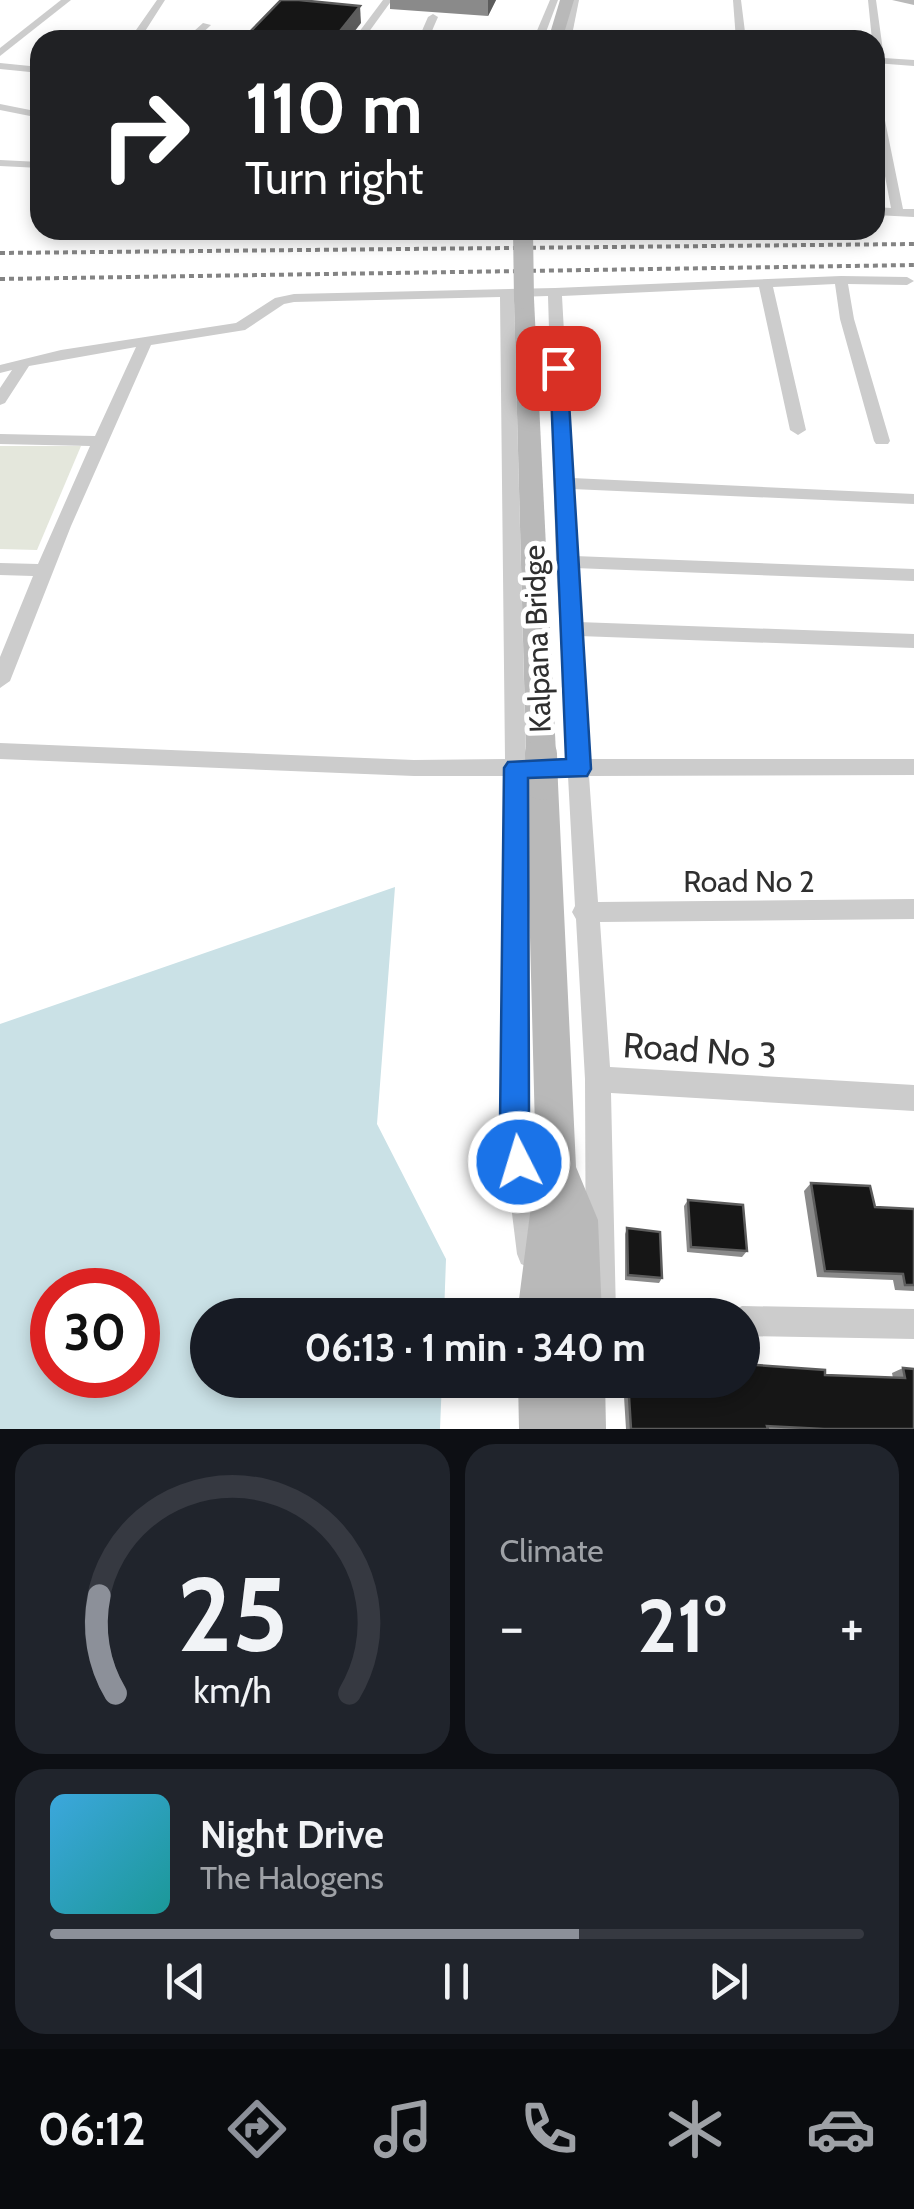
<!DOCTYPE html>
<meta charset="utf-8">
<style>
:root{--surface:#171b24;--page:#20242c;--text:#f1f3f6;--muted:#9ea1a6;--line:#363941;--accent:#8c9099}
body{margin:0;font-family:Cabin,sans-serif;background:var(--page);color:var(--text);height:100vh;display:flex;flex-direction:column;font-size:38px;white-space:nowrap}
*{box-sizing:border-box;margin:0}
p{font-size:32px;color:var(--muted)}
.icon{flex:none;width:55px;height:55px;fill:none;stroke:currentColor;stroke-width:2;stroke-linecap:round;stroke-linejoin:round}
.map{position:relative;height:1429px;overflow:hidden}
.drawer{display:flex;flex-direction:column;gap:15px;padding:15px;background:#0d0f14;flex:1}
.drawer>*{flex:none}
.top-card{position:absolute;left:30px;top:30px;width:855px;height:210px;border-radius:30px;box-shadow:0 5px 15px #0003;background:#202124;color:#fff;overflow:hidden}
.speed{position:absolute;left:30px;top:1268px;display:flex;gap:20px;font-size:50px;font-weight:700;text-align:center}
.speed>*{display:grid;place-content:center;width:130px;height:130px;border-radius:50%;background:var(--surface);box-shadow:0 5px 15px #0003;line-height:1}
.speed .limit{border:15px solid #d22;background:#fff;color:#111}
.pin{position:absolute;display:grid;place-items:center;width:85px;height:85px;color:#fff;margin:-42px;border-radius:20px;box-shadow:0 5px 15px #0006}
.me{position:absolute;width:110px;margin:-55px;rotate:355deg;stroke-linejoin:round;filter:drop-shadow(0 0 8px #0008)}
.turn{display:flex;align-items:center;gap:35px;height:210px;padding:0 50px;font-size:45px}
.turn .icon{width:130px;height:130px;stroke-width:2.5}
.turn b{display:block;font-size:70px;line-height:85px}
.big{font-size:75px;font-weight:800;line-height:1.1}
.drawer .widget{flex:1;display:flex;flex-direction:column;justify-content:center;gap:15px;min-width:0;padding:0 35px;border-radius:30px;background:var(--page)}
.drawer .dial{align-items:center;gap:0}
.dial svg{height:260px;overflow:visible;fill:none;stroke:var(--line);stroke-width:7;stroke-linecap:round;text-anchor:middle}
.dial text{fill:var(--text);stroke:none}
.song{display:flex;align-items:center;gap:30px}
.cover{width:120px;height:120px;border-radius:15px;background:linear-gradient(135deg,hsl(200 70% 55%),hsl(180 70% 35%))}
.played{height:10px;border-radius:5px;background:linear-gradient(90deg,var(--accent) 65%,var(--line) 65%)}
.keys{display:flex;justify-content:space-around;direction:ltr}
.heat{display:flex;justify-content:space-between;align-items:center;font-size:55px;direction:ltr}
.drawer .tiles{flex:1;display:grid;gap:15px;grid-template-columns:1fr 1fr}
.widget:last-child{grid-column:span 2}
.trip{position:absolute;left:190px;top:1298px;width:570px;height:100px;border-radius:50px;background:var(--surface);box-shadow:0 5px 15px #0003;font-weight:800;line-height:100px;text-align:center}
.tabs{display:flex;height:160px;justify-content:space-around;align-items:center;background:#090b0e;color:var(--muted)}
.tabs .icon{width:70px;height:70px}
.tabs .current{color:var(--accent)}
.tabs b{font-size:45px;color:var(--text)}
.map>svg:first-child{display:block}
.green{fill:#e4e7dc}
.water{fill:#cae1e6;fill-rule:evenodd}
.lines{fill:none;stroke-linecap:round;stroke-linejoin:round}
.minor{fill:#ccc;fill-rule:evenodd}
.secondary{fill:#b9b9b9;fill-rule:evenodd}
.rail{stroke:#848484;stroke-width:4;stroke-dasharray:5 4;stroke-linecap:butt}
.secondary-bridge-far1{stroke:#b9b9b9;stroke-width:20}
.secondary-bridge{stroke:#b9b9b9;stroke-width:32}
.wall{fill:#8a8a8a}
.shaded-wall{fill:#5c5c5c}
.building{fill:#161616;stroke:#5c5c5c;stroke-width:2.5}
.route{fill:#1a73e8;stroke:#114b97;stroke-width:2.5}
.labels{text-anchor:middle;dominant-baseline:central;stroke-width:10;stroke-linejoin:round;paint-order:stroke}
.street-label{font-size:30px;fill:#2f2f2f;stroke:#fff}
.near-street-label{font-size:35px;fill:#2f2f2f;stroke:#fff}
</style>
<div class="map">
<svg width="914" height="1429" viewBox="0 0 914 1429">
<rect width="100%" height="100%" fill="#fff"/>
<path class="green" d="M0,446h81l-44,104 -37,-1z"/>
<path class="water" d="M395,887l-18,237 69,135 -2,56h-236v65h234l-2,49h-440v-405zM52,1290h86v85h-86z"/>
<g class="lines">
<g class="minor">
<path d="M61,0h10l-71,56v-8z"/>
<path d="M157,0h8l-23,36 30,4h-43z"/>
<path d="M383,0h9l-29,40h-10z"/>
<path d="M550,0h8l-15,40h-10z"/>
<path d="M571,0h8l-8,40h-10z"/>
<path d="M733,0h8l5,40h-10z"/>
<path d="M868,0h8l8,58 30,2v6l-39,-3v-23h-3z"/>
<path d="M433,14l5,3 -10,23h-10l10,-23z"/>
<path d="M203,23l8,2 -16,15h-11z"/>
<path d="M0,63l40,4v6l-40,-4z"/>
<path d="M875,93l5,3 23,113h11v8l-39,-2v-8l16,1 -16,-85z"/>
<path d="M0,104l40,8v6l-40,-8z"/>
<path d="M0,160l40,2v6l-40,-2z"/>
<path d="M104,230h12l-8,9 -6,-4z"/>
<path d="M841,276l66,1 7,4 -7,4 -59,-1 6,35 36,122 -2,3h-12l-2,-3 -34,-122 -5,-35 -62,3 33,143 -8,5 -8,-5 -31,-143 -197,9 10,182 342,16v10l-342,-15 2,67 340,13v12l-340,-13 4,54 336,12v14l-335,-12 9,123h326v16l-325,1 9,126 316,-3v20l-314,3 10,145 304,18v26l-303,-18 5,222h-30l-1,-236 -9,-160 -4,-7 3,-6 -7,-130h-42l1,348 18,130 -4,10 -10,4 -10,-4 -4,-10 -16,-130 4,-348h-91l-414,-17v-16l414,17 91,-1 -5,-462 -206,5 -10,2 -39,26 -94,15 -80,181 -61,155 -10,7v-31l33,-81 -33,-1v-12l38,1 52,-118 -90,-2v-10l95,2 41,-89 -107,19 -24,37 -5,2v-17l12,-18 -12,3v-8l61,-15 175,-27 39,-25 19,-4 261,-6zM548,296l8,266 11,197h-41l-12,-462z"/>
<path d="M742,1306l172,3v30l-172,-3v-21h-12l2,-4z"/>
</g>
<g class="secondary">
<path d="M560,0h14l-12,40h-14z"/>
<path d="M892,0h22v5z"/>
<path d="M524,293l10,6 22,455 -4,9 -11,3 -11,-3 -4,-9 -12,-455z"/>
<path d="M542,771l11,4 5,9 18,383 22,53 4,95h-85l19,-148 -10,-383 5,-9z"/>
<path d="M518,1380h87l1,49h-87z"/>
</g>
<g class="rail">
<path d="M0,253l914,-9"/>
<path d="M0,279l914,-14"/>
</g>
<path class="secondary-bridge-far1" d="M523,230l1,69"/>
<path class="secondary-bridge" d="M541,754l1,30"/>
</g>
<g class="wall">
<path d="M390,0h106l-8,16 -98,-7z"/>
<path d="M811,1183l64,24 39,2v82l-19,-1 -2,-10 -76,-3 -13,-86z"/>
<path d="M688,1200l59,51 -5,6 -55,-5 -3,-46z"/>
<path d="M627,1228l35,50 -3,5 -34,-3v-46z"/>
<path d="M903,1368l11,61h-288l-3,-49h119l83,-5 68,3 -1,-5z"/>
</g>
<g class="shaded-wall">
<path d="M488,0h8l-8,16z"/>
<path d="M360,6l1,17 -13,17h-15z"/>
</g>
<g class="building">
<path d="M281,0h18l61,6 -27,34h-69l-20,-2z"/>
<path d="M811,1183l59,3 5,21 39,2v76h-9l-2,-11 -78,-3z"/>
<path d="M688,1200l55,5 4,46 -56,-4z"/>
<path d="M627,1228l33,4 2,46 -34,-3z"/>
<path d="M742,1364l83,6v5l80,3 -2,-10 11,1v60h-90l-57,-3 1,3h-137l-3,-49h114z"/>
</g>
<path class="route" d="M558,364l9,4 24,401 -4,7 -59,2 1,346 6,38 -5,11 -11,5 -11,-5 -8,-49 4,-356 4,-6 58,-3 -16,-391z"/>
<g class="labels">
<g class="street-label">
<text transform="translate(537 639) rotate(-92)">Kalpana Bridge</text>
<text x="749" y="881">Road No 2</text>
</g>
<g class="near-street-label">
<text transform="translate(700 1050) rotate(4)">Road No 3</text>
</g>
</g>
</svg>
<div class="speed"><div class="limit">30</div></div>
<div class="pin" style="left:558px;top:368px;background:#d93025"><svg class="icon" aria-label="arrive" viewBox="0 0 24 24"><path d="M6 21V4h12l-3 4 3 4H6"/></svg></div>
<svg class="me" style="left:519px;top:1162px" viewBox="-20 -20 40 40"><circle r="17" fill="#1a73e8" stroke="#fff" stroke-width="3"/><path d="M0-11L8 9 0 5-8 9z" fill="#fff"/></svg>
<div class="trip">06:13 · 1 min · 340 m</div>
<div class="top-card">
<div class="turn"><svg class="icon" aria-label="right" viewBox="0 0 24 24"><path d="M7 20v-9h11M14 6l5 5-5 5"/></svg><div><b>110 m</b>Turn right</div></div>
</div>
</div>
<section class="drawer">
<div class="tiles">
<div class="widget dial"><svg viewBox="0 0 100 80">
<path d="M14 69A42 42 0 1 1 86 69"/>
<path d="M14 69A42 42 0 0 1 9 39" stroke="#8c9099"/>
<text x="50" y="56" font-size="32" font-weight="700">25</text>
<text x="50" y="72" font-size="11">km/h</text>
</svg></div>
<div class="widget"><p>Climate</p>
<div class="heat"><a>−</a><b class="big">21°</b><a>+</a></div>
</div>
<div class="widget">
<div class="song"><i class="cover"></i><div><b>Night Drive</b><p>The Halogens</p></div></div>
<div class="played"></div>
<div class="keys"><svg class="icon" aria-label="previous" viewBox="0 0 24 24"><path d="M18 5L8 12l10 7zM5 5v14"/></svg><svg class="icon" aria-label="pause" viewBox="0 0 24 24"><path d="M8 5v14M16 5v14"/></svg><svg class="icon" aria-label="next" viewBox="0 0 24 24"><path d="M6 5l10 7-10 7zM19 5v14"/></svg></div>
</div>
</div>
</section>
<nav class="tabs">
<b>06:12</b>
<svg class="icon current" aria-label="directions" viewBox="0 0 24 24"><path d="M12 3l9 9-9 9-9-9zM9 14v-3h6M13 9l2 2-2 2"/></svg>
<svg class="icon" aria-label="music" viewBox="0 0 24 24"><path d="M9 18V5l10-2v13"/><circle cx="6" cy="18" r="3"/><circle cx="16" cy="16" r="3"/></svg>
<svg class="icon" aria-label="phone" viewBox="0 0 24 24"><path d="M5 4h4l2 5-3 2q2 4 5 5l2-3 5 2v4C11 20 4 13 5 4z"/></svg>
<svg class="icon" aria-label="climate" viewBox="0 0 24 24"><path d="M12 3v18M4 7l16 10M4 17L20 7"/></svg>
<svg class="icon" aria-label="car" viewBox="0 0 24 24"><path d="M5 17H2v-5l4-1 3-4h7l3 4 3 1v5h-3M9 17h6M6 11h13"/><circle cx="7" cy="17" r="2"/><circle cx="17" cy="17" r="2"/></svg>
</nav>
